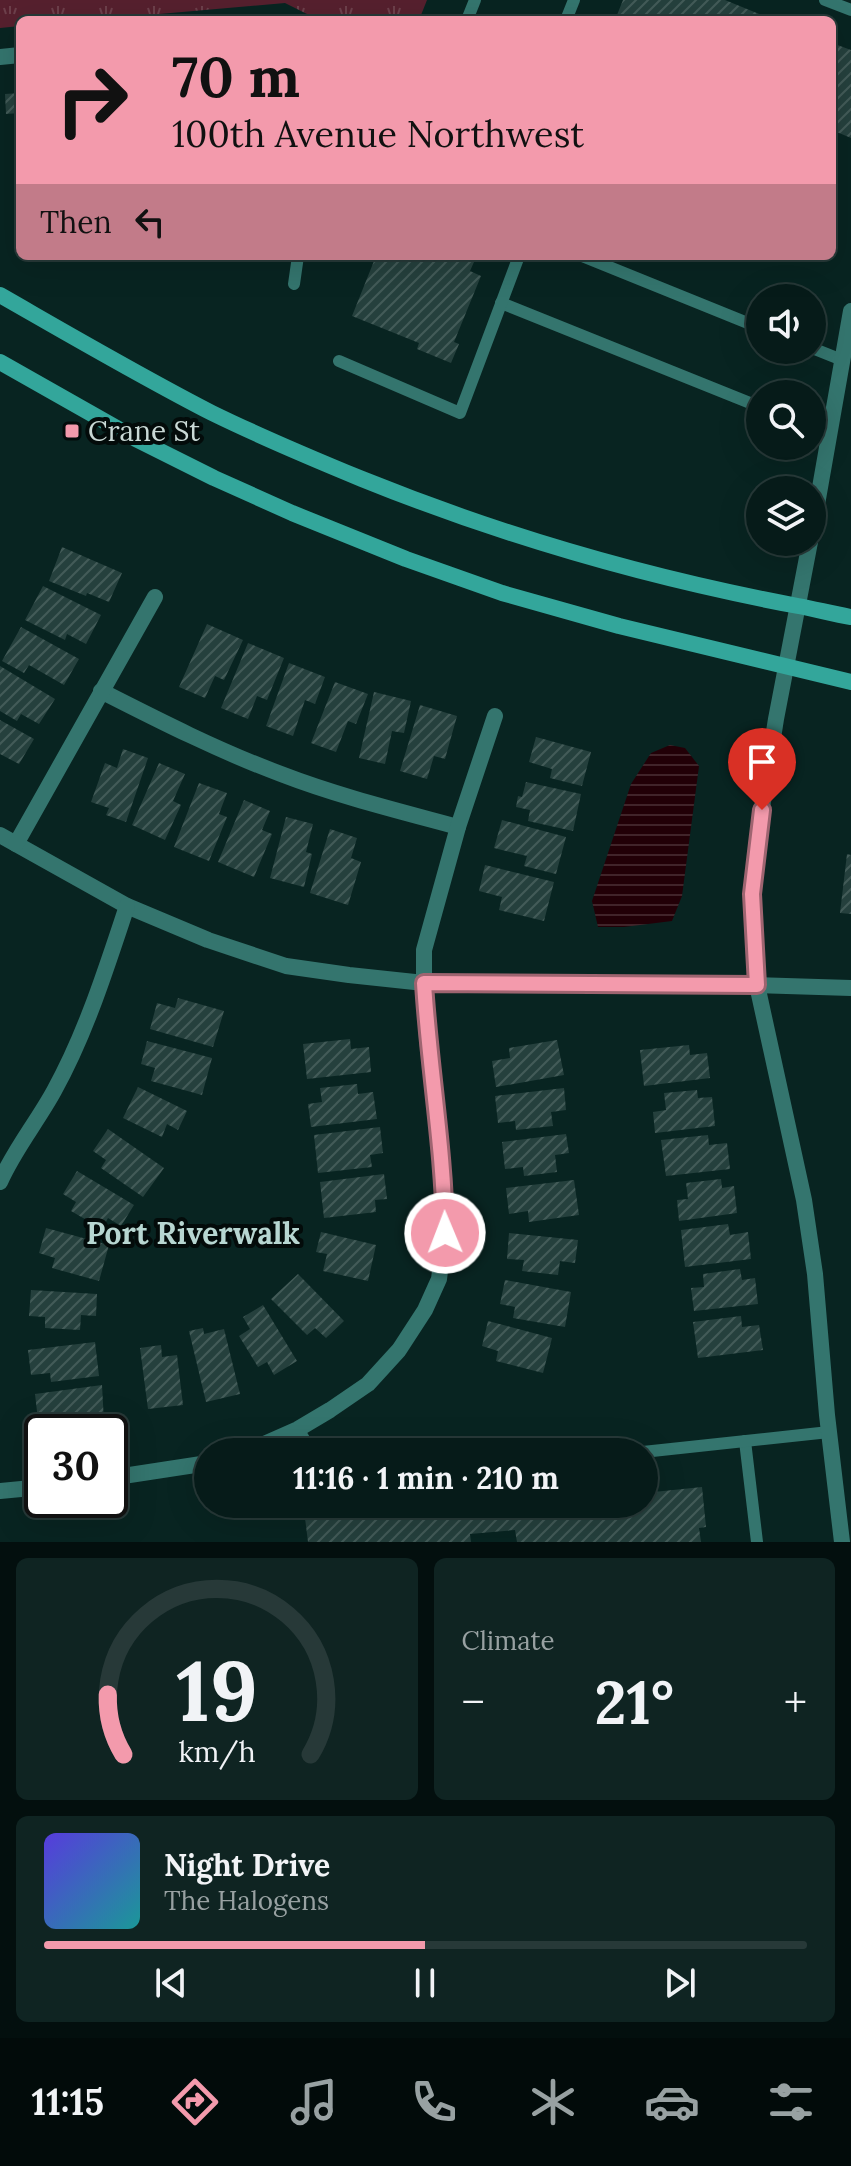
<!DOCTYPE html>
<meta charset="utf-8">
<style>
:root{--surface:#061b19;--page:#0f2422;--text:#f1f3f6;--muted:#98a1a2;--line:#273938;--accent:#f39aac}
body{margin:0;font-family:Lora,serif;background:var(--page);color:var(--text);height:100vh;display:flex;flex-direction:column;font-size:30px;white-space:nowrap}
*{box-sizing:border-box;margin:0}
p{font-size:26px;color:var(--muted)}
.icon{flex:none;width:44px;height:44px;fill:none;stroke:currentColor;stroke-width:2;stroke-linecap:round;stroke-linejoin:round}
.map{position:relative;height:1542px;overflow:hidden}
.side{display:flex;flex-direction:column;gap:16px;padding:16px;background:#030f0e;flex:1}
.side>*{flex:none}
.guide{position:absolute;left:16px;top:16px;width:820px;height:244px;border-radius:12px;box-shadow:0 8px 32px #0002,0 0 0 2px var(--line);background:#f39aac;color:#111;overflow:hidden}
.controls{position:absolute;left:746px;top:284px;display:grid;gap:16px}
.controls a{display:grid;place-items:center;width:80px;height:80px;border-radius:50%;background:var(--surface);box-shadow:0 8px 32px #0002,0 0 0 2px var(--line);font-size:40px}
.speed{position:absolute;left:24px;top:1414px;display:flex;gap:16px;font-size:40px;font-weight:700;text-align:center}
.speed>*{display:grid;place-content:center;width:104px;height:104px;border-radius:50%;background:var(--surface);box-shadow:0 8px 32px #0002,0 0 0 2px var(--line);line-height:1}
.speed .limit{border:4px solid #111;border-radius:12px;background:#fff;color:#111}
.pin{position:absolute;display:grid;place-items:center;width:68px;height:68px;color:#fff;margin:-82px -34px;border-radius:50% 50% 50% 0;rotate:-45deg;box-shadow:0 0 8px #0007}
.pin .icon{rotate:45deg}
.me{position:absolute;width:88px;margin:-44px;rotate:359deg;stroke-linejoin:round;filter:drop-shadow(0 0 6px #0008)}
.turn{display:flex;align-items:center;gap:28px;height:168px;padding:0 24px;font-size:36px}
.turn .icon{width:104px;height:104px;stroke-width:2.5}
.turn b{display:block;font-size:56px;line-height:68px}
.then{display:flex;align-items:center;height:76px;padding:0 24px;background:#0003;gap:16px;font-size:30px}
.big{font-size:60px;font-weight:700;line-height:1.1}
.side .tile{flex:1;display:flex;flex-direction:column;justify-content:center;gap:12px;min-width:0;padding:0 28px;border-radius:12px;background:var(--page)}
.side .dial{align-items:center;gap:0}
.dial svg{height:208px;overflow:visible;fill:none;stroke:var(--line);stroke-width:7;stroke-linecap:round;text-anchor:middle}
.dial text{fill:var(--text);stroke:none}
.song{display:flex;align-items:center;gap:24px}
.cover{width:96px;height:96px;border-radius:12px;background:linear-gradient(135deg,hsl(250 70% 55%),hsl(180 70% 35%))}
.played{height:8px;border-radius:4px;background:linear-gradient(90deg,var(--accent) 50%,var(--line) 50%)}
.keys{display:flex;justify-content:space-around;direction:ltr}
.heat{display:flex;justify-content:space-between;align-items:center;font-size:44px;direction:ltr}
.side .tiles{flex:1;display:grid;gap:16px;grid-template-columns:1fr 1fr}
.tile:last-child{grid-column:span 2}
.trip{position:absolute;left:194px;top:1438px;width:464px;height:80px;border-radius:40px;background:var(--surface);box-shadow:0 8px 32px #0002,0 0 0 2px var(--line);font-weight:700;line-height:80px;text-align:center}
.dock{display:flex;height:128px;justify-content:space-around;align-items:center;background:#020b0a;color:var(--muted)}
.dock .icon{width:56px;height:56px}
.dock .selected{color:var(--accent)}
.dock b{font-size:36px;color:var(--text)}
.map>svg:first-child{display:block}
.grass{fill:url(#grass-tufts)}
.water{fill:url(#water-rules)}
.building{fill:url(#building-hatch)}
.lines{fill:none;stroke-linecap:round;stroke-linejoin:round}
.service{stroke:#34756e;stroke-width:12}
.minor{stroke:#34756e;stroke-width:16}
.secondary{stroke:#33a69b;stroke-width:16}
.route-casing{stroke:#9e6470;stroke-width:20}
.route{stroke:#f39aac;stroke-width:14}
.poi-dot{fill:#f39aac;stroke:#030b0a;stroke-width:3}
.labels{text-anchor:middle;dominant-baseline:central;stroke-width:8;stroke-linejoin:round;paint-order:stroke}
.poi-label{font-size:28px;fill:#c9d8d5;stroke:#030b0a;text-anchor:start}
.neighbourhood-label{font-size:30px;font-weight:bold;fill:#b7d6d1;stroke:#030b0a}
</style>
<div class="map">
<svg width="851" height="1542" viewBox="0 0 851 1542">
<defs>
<pattern id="grass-tufts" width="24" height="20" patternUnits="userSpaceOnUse" patternTransform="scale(2)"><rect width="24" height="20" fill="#56202e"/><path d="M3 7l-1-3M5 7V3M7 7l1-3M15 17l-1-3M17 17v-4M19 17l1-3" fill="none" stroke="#6d404b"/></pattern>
<pattern id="water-rules" width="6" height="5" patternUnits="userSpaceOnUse" patternTransform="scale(2)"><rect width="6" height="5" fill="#220007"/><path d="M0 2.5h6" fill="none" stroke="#41242a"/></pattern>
<pattern id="building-hatch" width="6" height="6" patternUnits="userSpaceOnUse" patternTransform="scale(2)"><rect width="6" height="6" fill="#25403d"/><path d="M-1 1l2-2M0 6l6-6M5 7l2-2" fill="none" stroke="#435b58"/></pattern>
</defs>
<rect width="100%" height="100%" fill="#082421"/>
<path class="grass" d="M0,0h427l-8,20h-100l-34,-17 -194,17h-71v6l-20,2z"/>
<path class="water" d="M670,745l15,3 14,18 -17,130 -10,25 -48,6h-26l-6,-26 39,-117 20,-31z"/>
<g class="building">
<path d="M623,0h102l49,20h-159z"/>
<path d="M832,43l19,7v88l-19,-8z"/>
<path d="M20,93v20l-14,1 -1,-20z"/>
<path d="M376,256h92l-1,3 7,3 -4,9 11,5 -27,66 5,2 -8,19 -34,-14 2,-6 -67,-27z"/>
<path d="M62,547l60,26 -13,29 -22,-9 -1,3 -37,-15z"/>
<path d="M43,586l58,29 -15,29 -19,-10 -2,6 -40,-20z"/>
<path d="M207,624l36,16 -19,40 -9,-4 -10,22 -26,-11z"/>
<path d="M21,627l58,32 -15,26 -35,-20 -5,8 -22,-12z"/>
<path d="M248,643l36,15 -17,42 -10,-4 -9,23 -27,-11z"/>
<path d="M289,663l36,14 -10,27 -10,-4 -12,36 -27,-10z"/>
<path d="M0,666l55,33 -16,25 -18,-10 -4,7 -17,-10z"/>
<path d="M335,682l33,12 -12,30 -8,-3 -12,31 -25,-9z"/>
<path d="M374,692l37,9 -7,32 -12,-2 -7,33 -26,-6z"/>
<path d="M420,705l37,11 -12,43 -11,-3 -7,23 -27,-8z"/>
<path d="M0,720l34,19 -15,25 -19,-10z"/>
<path d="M536,737l55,15 -9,34 -32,-8 2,-9 -23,-7z"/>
<path d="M123,749l25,9 -22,64 -20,-7 3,-7 -18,-6 14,-39 12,5z"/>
<path d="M159,763l26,11 -12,27 8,4 -16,35 -33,-15z"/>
<path d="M526,782l55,12 -8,37 -45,-10 2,-11 -14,-3 2,-11 4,1z"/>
<path d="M199,783l28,10 -8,21 8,3 -18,44 -35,-14z"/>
<path d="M244,800l26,11 -8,19 10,4 -18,43 -36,-15z"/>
<path d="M286,817l27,7 -7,28 6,2 -8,33 -34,-9z"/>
<path d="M502,820l64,17 -10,37 -32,-8 3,-10 -33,-8z"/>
<path d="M330,829l27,9 -6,20 10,4 -13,43 -38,-12z"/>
<path d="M847,854l4,1v59l-11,-1z"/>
<path d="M485,865l69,17 -10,39 -45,-11 3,-13 -23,-6z"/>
<path d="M178,998l46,13 -11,36 -63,-18 7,-26 18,5z"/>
<path d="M350,1039l1,10 18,-2 2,25 -64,7 -4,-35z"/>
<path d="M557,1040l7,35 -68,12 -4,-26 18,-3 -1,-10z"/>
<path d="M147,1041l65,17 -10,37 -51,-14 4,-13 -14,-4z"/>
<path d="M689,1045l1,10 17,-2 3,25 -66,8 -4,-36z"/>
<path d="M357,1084l1,10 15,-2 4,27 -66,8 -3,-23 14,-2 -2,-14z"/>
<path d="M138,1087l49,24 -9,19 -11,-6 -5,13 -39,-19z"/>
<path d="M564,1088l2,22 -15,2 2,14 -37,4 -1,-9 -17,2 -3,-27z"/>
<path d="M697,1090l1,8 14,-1 3,29 -60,7 -2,-21 13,-2 -2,-17z"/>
<path d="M380,1127l3,26 -13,2 2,12 -54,6 -4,-38z"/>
<path d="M108,1129l56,39 -21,29 -42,-29 5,-8 -13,-9z"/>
<path d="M566,1134l3,19 -14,2 2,17 -33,4 -1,-9 -18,2 -3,-27z"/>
<path d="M708,1135l1,10 18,-2 3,26 -64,7 -5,-36z"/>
<path d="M77,1171l57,34 -13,21 -13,-8 -6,11 -31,-18 5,-9 -13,-8z"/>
<path d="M384,1174l3,25 -12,1 1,12 -52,6 -4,-36z"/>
<path d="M721,1179l1,9 12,-2 3,27 -58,8 -2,-21 11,-1 -2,-16z"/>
<path d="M574,1180l5,35 -50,7 -1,-11 -19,3 -3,-26z"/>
<path d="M728,1224l2,11 18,-3 3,27 -66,8 -4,-37z"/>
<path d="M46,1228l63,17 -10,36 -47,-13 3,-10 -16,-5z"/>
<path d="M321,1232l55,13 -8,36 -45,-10 4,-17 -11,-2z"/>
<path d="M509,1233l69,7 -3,23 -15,-2 -2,14 -36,-4 2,-11 -17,-1z"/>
<path d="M740,1269l2,11 13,-2 3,26 -64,7 -3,-23 13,-1 -1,-13z"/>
<path d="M298,1274l46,47 -18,17 -11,-10 -8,7 -36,-36z"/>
<path d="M505,1280l66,12 -6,35 -52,-9 2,-11 -15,-3z"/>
<path d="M31,1290l66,4 -1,22 -15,-1 -1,15 -35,-2v-11l-16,-1z"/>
<path d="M263,1305l34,56 -23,14 -7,-13 -9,5 -19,-31 11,-7 -7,-12z"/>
<path d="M741,1316l1,11 17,-2 4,25 -65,8 -5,-36z"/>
<path d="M488,1321l64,17 -9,35 -47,-12 2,-10 -16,-5z"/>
<path d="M203,1328l1,6 20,-5 16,65 -34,8 -17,-71z"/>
<path d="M95,1342l4,34 -48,6 -1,-9 -19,2 -3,-25z"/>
<path d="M161,1345l1,12 15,-2 6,50 -35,4 -8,-61z"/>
<path d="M102,1385l2,37 -48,7 -1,-11 -17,2 -3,-26z"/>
<path d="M702,1487l4,40 -7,1 2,14h-184l-2,-12 -45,4 1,8h-163l-4,-32 52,-6h288v-11z"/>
</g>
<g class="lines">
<g class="service">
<path d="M825,0l26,10"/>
<path d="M467,20l8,-20"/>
<path d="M566,20l8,-20"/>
<path d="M582,256l178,72"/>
<path d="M294,284l4,-28"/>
<path d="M501,303l259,104"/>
<path d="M812,348l30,12"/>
<path d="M339,361l121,52 59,-157"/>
<path d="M812,423l18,5"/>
<path d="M298,1429l14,23"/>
<path d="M745,1441l12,101"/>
<path d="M456,1452l49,-5 20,5"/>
<path d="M643,1452l186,-20"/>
</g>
<g class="minor">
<path d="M0,57l20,-2"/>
<path d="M812,533l39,-222"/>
<path d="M810,542l-34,177 -19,121 -5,54 5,91 47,215 11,74 12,141 15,127"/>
<path d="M101,691c59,30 118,60 180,83 57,22 118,37 177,53"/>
<path d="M0,835l127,71 81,34 78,26 63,9 75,8 333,2 94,3"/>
<path d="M16,844l139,-247"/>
<path d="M0,1182c14,-32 37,-60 54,-91 32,-58 52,-122 73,-185"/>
<path d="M246,1452l52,-23 32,-19 38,-26 31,-34 26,-40 14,-31 6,-46 -1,-52 -17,-142 -3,-56v-33l34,-123 37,-111"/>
<path d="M110,1478l98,-15"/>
<path d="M0,1491l42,-4"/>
</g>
<g class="secondary">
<path d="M0,295c70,40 140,81 212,118 49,24 99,45 150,66 141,57 286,99 436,127 17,3 35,8 53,11"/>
<path d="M0,362l136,77 78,39 78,35 114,46 96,34 117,33 232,56"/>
</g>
</g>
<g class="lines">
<defs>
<path id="route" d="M445,1233c-1,-84 -16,-166 -21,-250l333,2 -5,-91 10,-84"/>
</defs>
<use href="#route" class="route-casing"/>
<use href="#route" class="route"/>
</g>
<rect class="poi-dot" x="64" y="423" width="16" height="16" rx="4"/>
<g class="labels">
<g class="poi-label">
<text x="88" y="431">Crane St</text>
</g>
<g class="neighbourhood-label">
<text x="193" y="1233">Port Riverwalk</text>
</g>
</g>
</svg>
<div class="controls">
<a><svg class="icon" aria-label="sound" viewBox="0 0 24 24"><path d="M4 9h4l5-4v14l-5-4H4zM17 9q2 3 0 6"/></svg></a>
<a><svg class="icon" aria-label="search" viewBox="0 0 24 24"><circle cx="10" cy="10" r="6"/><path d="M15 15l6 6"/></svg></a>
<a><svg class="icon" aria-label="layers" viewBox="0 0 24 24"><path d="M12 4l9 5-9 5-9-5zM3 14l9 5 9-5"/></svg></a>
</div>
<div class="speed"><div class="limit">30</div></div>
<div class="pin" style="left:762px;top:810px;background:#d93025"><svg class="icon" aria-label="arrive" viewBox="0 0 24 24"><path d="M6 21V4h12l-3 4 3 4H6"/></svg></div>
<svg class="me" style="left:445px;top:1233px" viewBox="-20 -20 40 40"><circle r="17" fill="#f39aac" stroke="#fff" stroke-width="3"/><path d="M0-11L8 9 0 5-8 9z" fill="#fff"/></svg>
<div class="trip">11:16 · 1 min · 210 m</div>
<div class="guide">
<div class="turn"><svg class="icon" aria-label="right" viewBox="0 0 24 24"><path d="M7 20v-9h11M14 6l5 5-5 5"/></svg><div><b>70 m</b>100th Avenue Northwest</div></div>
<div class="then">Then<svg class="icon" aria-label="left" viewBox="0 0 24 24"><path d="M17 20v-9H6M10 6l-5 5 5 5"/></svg></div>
</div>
</div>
<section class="side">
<div class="tiles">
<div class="tile dial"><svg viewBox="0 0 100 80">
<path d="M14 69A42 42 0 1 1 86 69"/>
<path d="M14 69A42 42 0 0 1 8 46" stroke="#f39aac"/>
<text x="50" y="56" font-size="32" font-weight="700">19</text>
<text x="50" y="72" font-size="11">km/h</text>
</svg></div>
<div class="tile"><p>Climate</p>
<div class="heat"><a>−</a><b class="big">21°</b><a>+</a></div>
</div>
<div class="tile">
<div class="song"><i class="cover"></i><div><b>Night Drive</b><p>The Halogens</p></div></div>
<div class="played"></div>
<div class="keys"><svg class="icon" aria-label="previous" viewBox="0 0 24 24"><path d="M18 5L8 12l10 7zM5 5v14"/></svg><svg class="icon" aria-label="pause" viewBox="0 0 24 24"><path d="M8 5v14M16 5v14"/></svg><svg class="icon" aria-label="next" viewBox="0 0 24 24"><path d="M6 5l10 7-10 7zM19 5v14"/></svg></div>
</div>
</div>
</section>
<nav class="dock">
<b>11:15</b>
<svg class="icon selected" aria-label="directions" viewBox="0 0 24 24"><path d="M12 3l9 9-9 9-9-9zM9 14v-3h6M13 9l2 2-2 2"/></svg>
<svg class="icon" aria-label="music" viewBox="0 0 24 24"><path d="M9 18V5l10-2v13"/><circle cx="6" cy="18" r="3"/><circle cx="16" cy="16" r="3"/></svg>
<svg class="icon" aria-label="phone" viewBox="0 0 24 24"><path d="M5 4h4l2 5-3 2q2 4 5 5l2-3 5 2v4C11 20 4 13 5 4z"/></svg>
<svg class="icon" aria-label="climate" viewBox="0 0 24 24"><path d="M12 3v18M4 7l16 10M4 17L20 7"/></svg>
<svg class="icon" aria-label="car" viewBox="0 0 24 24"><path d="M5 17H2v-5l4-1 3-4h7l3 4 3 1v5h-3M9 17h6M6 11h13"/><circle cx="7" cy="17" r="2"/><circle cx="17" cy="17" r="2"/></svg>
<svg class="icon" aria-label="filters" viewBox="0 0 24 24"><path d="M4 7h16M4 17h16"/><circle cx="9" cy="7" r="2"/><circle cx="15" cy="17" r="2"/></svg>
</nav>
